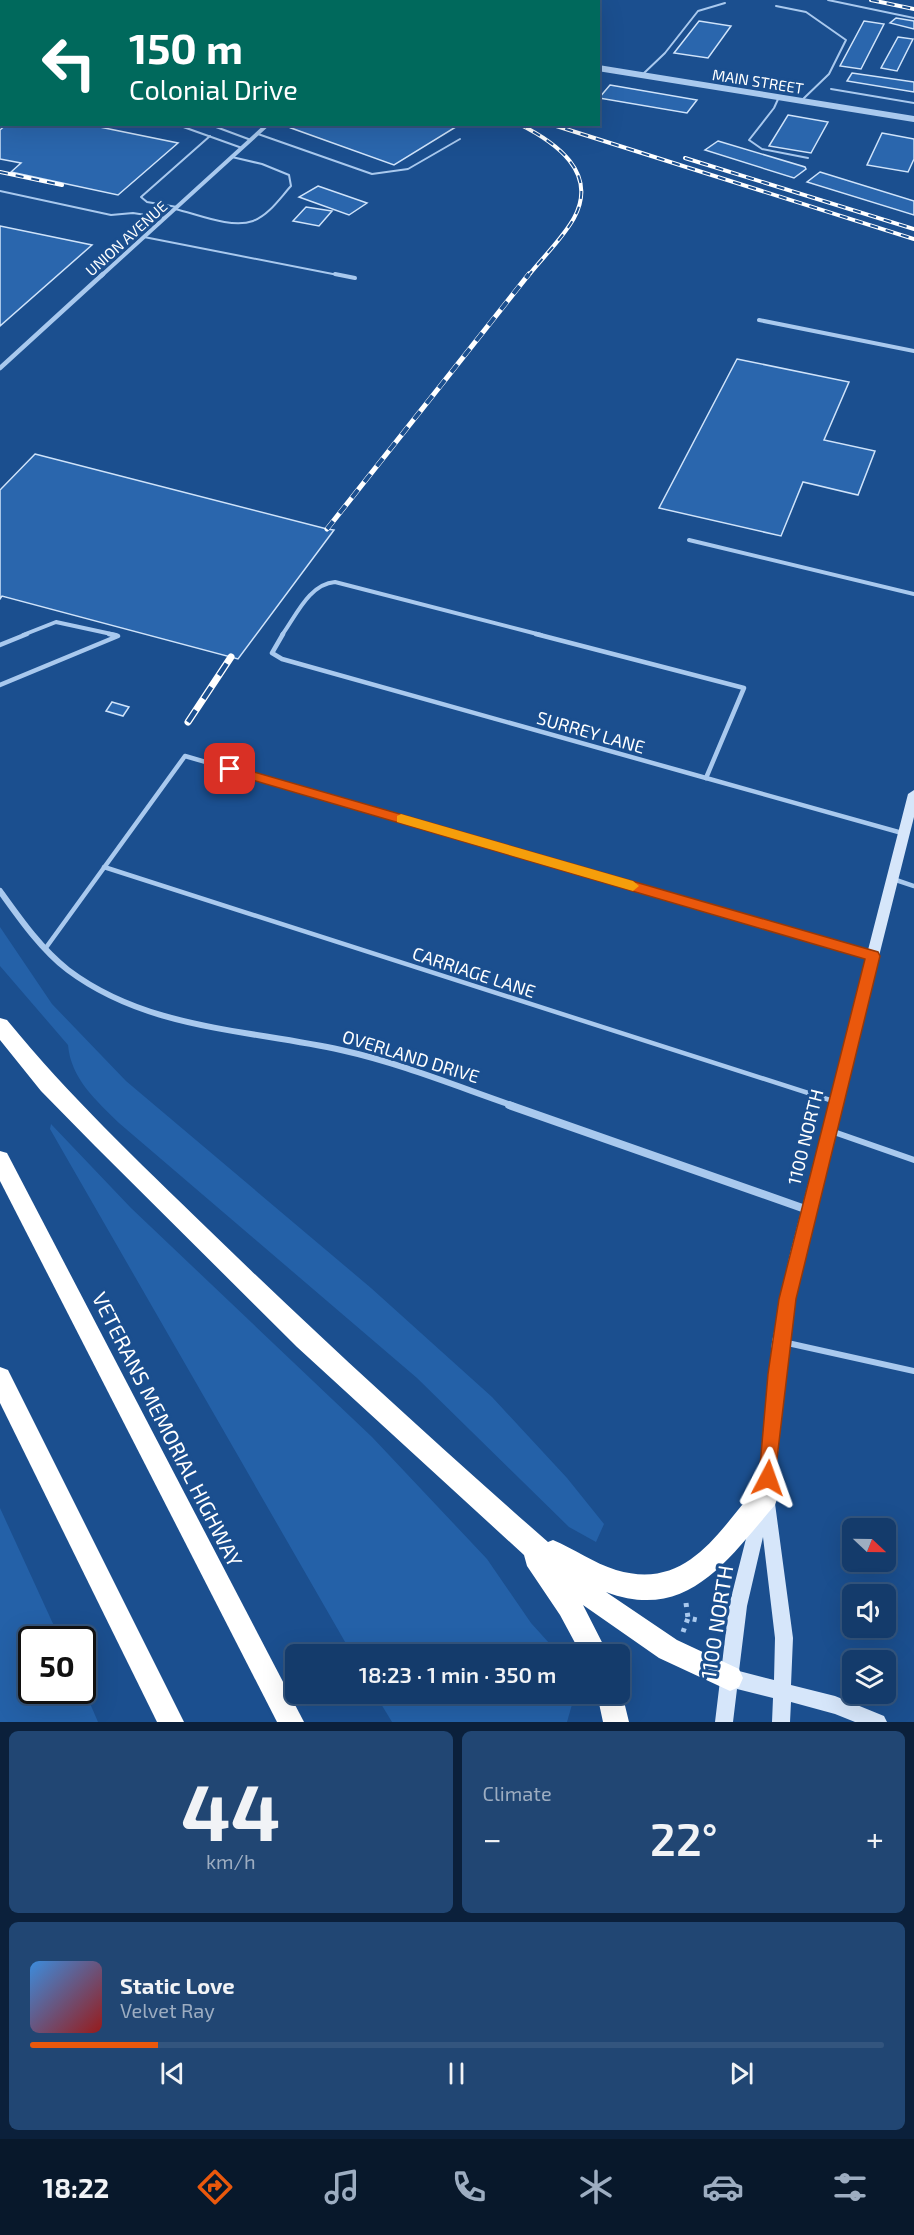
<!DOCTYPE html>
<meta charset="utf-8">
<style>
:root{--surface:#143b6b;--page:#214673;--text:#f1f3f6;--muted:#9dadc1;--line:#33557e;--accent:#ea580c}
body{margin:0;font-family:"Exo 2",sans-serif;background:var(--page);color:var(--text);height:100vh;display:flex;flex-direction:column;font-size:22px;white-space:nowrap}
*{box-sizing:border-box;margin:0}
p{font-size:20px;color:var(--muted)}
.icon{flex:none;width:33px;height:33px;fill:none;stroke:currentColor;stroke-width:2;stroke-linecap:round;stroke-linejoin:round}
.map{position:relative;height:1722px;overflow:hidden}
.sheet{display:flex;flex-direction:column;gap:9px;padding:9px;background:#0b203b;flex:1}
.sheet>*{flex:none}
.hud{position:absolute;left:0px;top:0px;width:600px;height:126px;box-shadow:0 6px 24px #0002,0 0 0 2px var(--line);background:#00695c;color:#fff;overflow:hidden}
.needle{width:39px;rotate:112deg}
.controls{position:absolute;left:842px;top:1518px;display:grid;gap:12px}
.controls a{display:grid;place-items:center;width:54px;height:54px;border-radius:9px;background:var(--surface);box-shadow:0 6px 24px #0002,0 0 0 2px var(--line);font-size:30px}
.speed{position:absolute;left:18px;top:1626px;display:flex;gap:12px;font-size:30px;font-weight:700;text-align:center}
.speed>*{display:grid;place-content:center;width:78px;height:78px;border-radius:50%;background:var(--surface);box-shadow:0 6px 24px #0002,0 0 0 2px var(--line);line-height:1}
.speed .limit{border:3px solid #111;border-radius:9px;background:#fff;color:#111}
.pin{position:absolute;display:grid;place-items:center;width:51px;height:51px;color:#fff;margin:-26px;border-radius:12px;box-shadow:0 3px 9px #0006}
.me{position:absolute;width:66px;margin:-33px;rotate:4deg;stroke-linejoin:round;filter:drop-shadow(0 0 4px #0008)}
.turn{display:flex;align-items:center;gap:21px;height:126px;padding:0 30px;font-size:27px}
.turn .icon{width:78px;height:78px;stroke-width:2.5}
.turn b{display:block;font-size:42px;line-height:51px}
.big{font-size:45px;font-weight:600;line-height:1.1}
.sheet .tile{flex:1;display:flex;flex-direction:column;justify-content:center;gap:9px;min-width:0;padding:0 21px;border-radius:9px;background:var(--page)}
.sheet .dial{align-items:center;gap:0}
.dial b{font-size:78px;line-height:1}
.song{display:flex;align-items:center;gap:18px}
.cover{width:72px;height:72px;border-radius:9px;background:linear-gradient(135deg,hsl(210 70% 55%),hsl(0 70% 35%))}
.played{height:6px;border-radius:3px;background:linear-gradient(90deg,var(--accent) 15%,var(--line) 15%)}
.keys{display:flex;justify-content:space-around;direction:ltr}
.heat{display:flex;justify-content:space-between;align-items:center;font-size:33px;direction:ltr}
.sheet .tiles{flex:1;display:grid;gap:9px;grid-template-columns:1fr 1fr}
.tile:last-child{grid-column:span 2}
.trip{position:absolute;left:285px;top:1644px;width:345px;height:60px;border-radius:9px;background:var(--surface);box-shadow:0 6px 24px #0002,0 0 0 2px var(--line);font-weight:600;line-height:60px;text-align:center}
.tab-bar{display:flex;height:96px;justify-content:space-around;align-items:center;background:#08182b;color:var(--muted)}
.tab-bar .icon{width:42px;height:42px}
.tab-bar .current{color:var(--accent)}
.tab-bar b{font-size:27px;color:var(--text)}
.map>svg:first-child{display:block}
.green{fill:#2461a8}
.building{fill:#2a66ad;stroke:#cfe3fa;stroke-width:1.5}
.lines{fill:none;stroke-linecap:round;stroke-linejoin:round}
.path{stroke:#a9c9ee;stroke-width:5;stroke-dasharray:4 6;stroke-linecap:butt}
.service-far3{stroke:#a9c9ee;stroke-width:2}
.service-far2{stroke:#a9c9ee;stroke-width:4}
.service-far1{stroke:#a9c9ee;stroke-width:4.5}
.service{stroke:#a9c9ee;stroke-width:6}
.minor-far3{stroke:#a9c9ee;stroke-width:4}
.minor-far2{stroke:#a9c9ee;stroke-width:4.5}
.minor-far1{stroke:#a9c9ee;stroke-width:6}
.minor{stroke:#a9c9ee;stroke-width:8}
.tertiary{stroke:#a9c9ee;stroke-width:6}
.secondary{fill:#d6e6fa;fill-rule:evenodd}
.motorway{fill:#fff;fill-rule:evenodd}
.rail-far2-casing{stroke:#fff;stroke-width:4}
.rail-far1-casing{stroke:#fff;stroke-width:5}
.rail-casing{stroke:#fff;stroke-width:7}
.rail-far2{stroke:#1b4f8f;stroke-width:2;stroke-dasharray:8;stroke-linecap:butt}
.rail-far1{stroke:#1b4f8f;stroke-width:4;stroke-dasharray:10;stroke-linecap:butt}
.rail{stroke:#1b4f8f;stroke-width:4.5;stroke-dasharray:14;stroke-linecap:butt}
.route{fill:#ea580c;stroke:#983908;stroke-width:1.5}
.slow{fill:#f59e0b}
.labels{text-anchor:middle;dominant-baseline:central;stroke-width:6;stroke-linejoin:round;paint-order:stroke}
.far-street-label{font-size:15px;fill:#fff;stroke:#1b4f8f}
.street-label{font-size:18px;fill:#fff;stroke:#1b4f8f}
.near-street-label{font-size:21px;fill:#fff;stroke:#1b4f8f}
</style>
<div class="map">
<svg width="914" height="1722" viewBox="0 0 914 1722">
<rect width="100%" height="100%" fill="#1b4f8f"/>
<g class="green">
<path d="M0,927l52,77 74,77 245,207 121,109 75,81 37,46 -8,18 -27,-15 -152,-149 -298,-255c-23,-23 -48,-44 -51,-78l-68,-79z"/>
<path d="M51,1124l80,84 241,229 115,122 44,64 28,31h-207l-302,-525z"/>
<path d="M0,1508l60,131 -28,1v50h50l1,-3 15,35h-98z"/>
<path d="M375,1694h200l-8,28h-175z"/>
</g>
<g class="building">
<path d="M896,18l18,3v8l-24,-6z"/>
<path d="M699,21l32,5 -23,32 -34,-5z"/>
<path d="M864,21l20,3 -23,45 -21,-3z"/>
<path d="M898,37l15,2 -16,32 -16,-3z"/>
<path d="M852,73l62,9v10l-67,-11z"/>
<path d="M610,85l87,15 -10,13 -88,-15z"/>
<path d="M788,115l40,7 -17,31 -42,-7z"/>
<path d="M7,124h78l93,19 -60,52 -107,-23 10,-9 -21,-4v-29z"/>
<path d="M298,124h159l2,1 -65,40 -103,-37z"/>
<path d="M882,133l32,6v20l-6,13 -41,-7z"/>
<path d="M718,141l87,26 1,2 -12,9 -89,-28z"/>
<path d="M820,172l94,29v14l-107,-33z"/>
<path d="M318,186l49,17 -18,12 -50,-18z"/>
<path d="M306,207l26,4 -13,15 -26,-5z"/>
<path d="M0,226l92,19 -92,81z"/>
<path d="M737,359l112,23 -25,58 51,11 -17,44 -55,-13 -22,54 -122,-28z"/>
<path d="M35,454l292,75 7,1 -96,129 -236,-63 -2,3v-109z"/>
<path d="M112,702l17,5 -6,9 -17,-5z"/>
</g>
<g class="lines">
<g class="path">
<path d="M686,1603l2,15 14,3"/>
<path d="M683,1632l5,-14"/>
</g>
<g class="service-far3">
<path d="M828,0l86,18"/>
<path d="M261,2l2,-2"/>
<path d="M333,2l2,-2"/>
<path d="M457,2l2,-2"/>
<path d="M776,6l30,6 40,28 -17,34 -28,27"/>
<path d="M642,75l23,-22 33,-42 27,-8"/>
<path d="M831,89l83,14"/>
<path d="M779,97l-5,11 -25,32 13,9 46,9"/>
<path d="M175,124l67,24"/>
<path d="M208,124l43,16"/>
<path d="M258,134l114,40 36,-5 52,-30"/>
<path d="M0,191l111,24 22,-2 32,5"/>
<path d="M177,207l-30,-5 -6,-5 69,-61"/>
<path d="M175,209c22,5 56,20 78,12 16,-6 27,-23 38,-35l-2,-11 -27,-11 -30,-7"/>
<path d="M144,237l199,39"/>
</g>
<g class="service-far2">
<path d="M335,274l20,4"/>
<path d="M759,320l155,31"/>
<path d="M689,540l225,54"/>
<path d="M23,635l33,-13 60,13"/>
<path d="M282,635c14,-19 27,-51 53,-53l206,53"/>
</g>
<g class="service-far1">
<path d="M283,634l-11,19 10,6 424,119"/>
<path d="M536,634l208,54 -38,90"/>
<path d="M0,645l27,-11"/>
<path d="M0,685l118,-49 -9,-2"/>
<path d="M706,778l196,55"/>
<path d="M104,867l729,234"/>
<path d="M893,879l21,7"/>
<path d="M45,949l140,-193 688,200"/>
</g>
<g class="service">
<path d="M831,1131l83,29"/>
<path d="M783,1342l131,29"/>
</g>
<path class="minor-far3" d="M101,276l167,-152"/>
<path class="minor-far2" d="M0,368l103,-94"/>
<path class="minor-far1" d="M0,891c20,28 41,58 68,79 80,60 179,59 273,80 59,13 115,36 173,56"/>
<path class="minor" d="M509,1105l299,105"/>
<g class="tertiary">
<path d="M174,0l9,2"/>
<path d="M189,0l10,2"/>
<path d="M598,68l316,51"/>
</g>
<path class="secondary" d="M914,790v27l-111,441 -15,84 -14,154 19,142 -2,47 44,11 49,20 3,6h-32l-20,-8 -44,-12 -1,20h-18l1,-24 -36,-9 -4,33h-18l14,-116 24,-95 2,-6 4,-1 -1,-8 14,-154 17,-84 119,-464zM763,1537l12,101 -1,42 -35,-9 8,-65z"/>
<g class="motorway">
<path d="M0,1018l7,2c62,76 131,141 201,209 111,108 224,211 340,313l5,-2c21,9 41,23 63,30 71,21 101,-37 141,-83l9,-3 9,3 3,9 -3,9c-47,54 -87,118 -169,87l71,48 62,29 4,9 -4,9 -9,4 -71,-33 -76,-53 25,49h-27l-21,-39 -33,-49 -3,-11 -227,-208 -202,-201 -54,-55 -41,-51z"/>
<path d="M0,1151l7,2 297,569h-27l-277,-541z"/>
<path d="M0,1367l8,3 176,352h-27l-157,-319z"/>
<path d="M620,1685l9,37h-26l-6,-28h23z"/>
</g>
<defs>
<g id="rail-far2">
<path d="M156,0l4,2"/>
<path d="M172,0l5,2"/>
<path d="M871,0l43,9"/>
<path d="M519,124c36,18 80,48 55,94 -11,20 -31,39 -46,58"/>
<path d="M550,124l364,115"/>
<path d="M685,158l229,71"/>
<path d="M0,172l62,13"/>
</g>
<path id="rail-far1" d="M327,529l202,-255"/>
<path id="rail" d="M188,722l43,-65"/>
</defs>
<use href="#rail-far2" class="rail-far2-casing"/>
<use href="#rail-far1" class="rail-far1-casing"/>
<use href="#rail" class="rail-casing"/>
<use href="#rail-far2" class="rail-far2"/>
<use href="#rail-far1" class="rail-far1"/>
<use href="#rail" class="rail"/>
</g>
<path class="route" d="M230,765l648,187 2,4 -84,343 -22,185 -6,3 -7,-3 -2,-6 9,-104 11,-75 86,-340 -640,-187v-6z"/>
<path class="slow" d="M401,814l232,67 6,5 -6,5 -236,-69v-6z"/>
<g class="labels">
<g class="far-street-label">
<text transform="translate(758 81) rotate(9)">MAIN STREET</text>
<text transform="translate(126 238) rotate(-42)">UNION AVENUE</text>
</g>
<g class="street-label">
<text transform="translate(591 732) rotate(16)">SURREY LANE</text>
<text transform="translate(474 972) rotate(18)">CARRIAGE LANE</text>
<text transform="translate(411 1056) rotate(17)">OVERLAND DRIVE</text>
<text transform="translate(805 1137) rotate(-76)">1100 NORTH</text>
</g>
<g class="near-street-label">
<text transform="translate(168 1429) rotate(63)">VETERANS MEMORIAL HIGHWAY</text>
<text transform="translate(716 1622) rotate(-81)">1100 NORTH</text>
</g>
</g>
</svg>
<div class="controls">
<a><svg class="needle" viewBox="-14 -14 28 28"><path d="M0-13l5 13h-10z" fill="#e53935"/><path d="M0 13l5-13h-10z" fill="#9dadc1"/></svg></a>
<a><svg class="icon" aria-label="sound" viewBox="0 0 24 24"><path d="M4 9h4l5-4v14l-5-4H4zM17 9q2 3 0 6"/></svg></a>
<a><svg class="icon" aria-label="layers" viewBox="0 0 24 24"><path d="M12 4l9 5-9 5-9-5zM3 14l9 5 9-5"/></svg></a>
</div>
<div class="speed"><div class="limit">50</div></div>
<div class="pin" style="left:230px;top:769px;background:#d93025"><svg class="icon" aria-label="arrive" viewBox="0 0 24 24"><path d="M6 21V4h12l-3 4 3 4H6"/></svg></div>
<svg class="me" style="left:768px;top:1478px" viewBox="-20 -20 40 40"><path d="M0-17L14 15 0 8-14 15z" fill="#ea580c" stroke="#fff" stroke-width="4"/></svg>
<div class="trip">18:23 · 1 min · 350 m</div>
<div class="hud">
<div class="turn"><svg class="icon" aria-label="left" viewBox="0 0 24 24"><path d="M17 20v-9H6M10 6l-5 5 5 5"/></svg><div><b>150 m</b>Colonial Drive</div></div>
</div>
</div>
<section class="sheet">
<div class="tiles">
<div class="tile dial"><b>44</b><p>km/h</p></div>
<div class="tile"><p>Climate</p>
<div class="heat"><a>−</a><b class="big">22°</b><a>+</a></div>
</div>
<div class="tile">
<div class="song"><i class="cover"></i><div><b>Static Love</b><p>Velvet Ray</p></div></div>
<div class="played"></div>
<div class="keys"><svg class="icon" aria-label="previous" viewBox="0 0 24 24"><path d="M18 5L8 12l10 7zM5 5v14"/></svg><svg class="icon" aria-label="pause" viewBox="0 0 24 24"><path d="M8 5v14M16 5v14"/></svg><svg class="icon" aria-label="next" viewBox="0 0 24 24"><path d="M6 5l10 7-10 7zM19 5v14"/></svg></div>
</div>
</div>
</section>
<nav class="tab-bar">
<b>18:22</b>
<svg class="icon current" aria-label="directions" viewBox="0 0 24 24"><path d="M12 3l9 9-9 9-9-9zM9 14v-3h6M13 9l2 2-2 2"/></svg>
<svg class="icon" aria-label="music" viewBox="0 0 24 24"><path d="M9 18V5l10-2v13"/><circle cx="6" cy="18" r="3"/><circle cx="16" cy="16" r="3"/></svg>
<svg class="icon" aria-label="phone" viewBox="0 0 24 24"><path d="M5 4h4l2 5-3 2q2 4 5 5l2-3 5 2v4C11 20 4 13 5 4z"/></svg>
<svg class="icon" aria-label="climate" viewBox="0 0 24 24"><path d="M12 3v18M4 7l16 10M4 17L20 7"/></svg>
<svg class="icon" aria-label="car" viewBox="0 0 24 24"><path d="M5 17H2v-5l4-1 3-4h7l3 4 3 1v5h-3M9 17h6M6 11h13"/><circle cx="7" cy="17" r="2"/><circle cx="17" cy="17" r="2"/></svg>
<svg class="icon" aria-label="filters" viewBox="0 0 24 24"><path d="M4 7h16M4 17h16"/><circle cx="9" cy="7" r="2"/><circle cx="15" cy="17" r="2"/></svg>
</nav>
